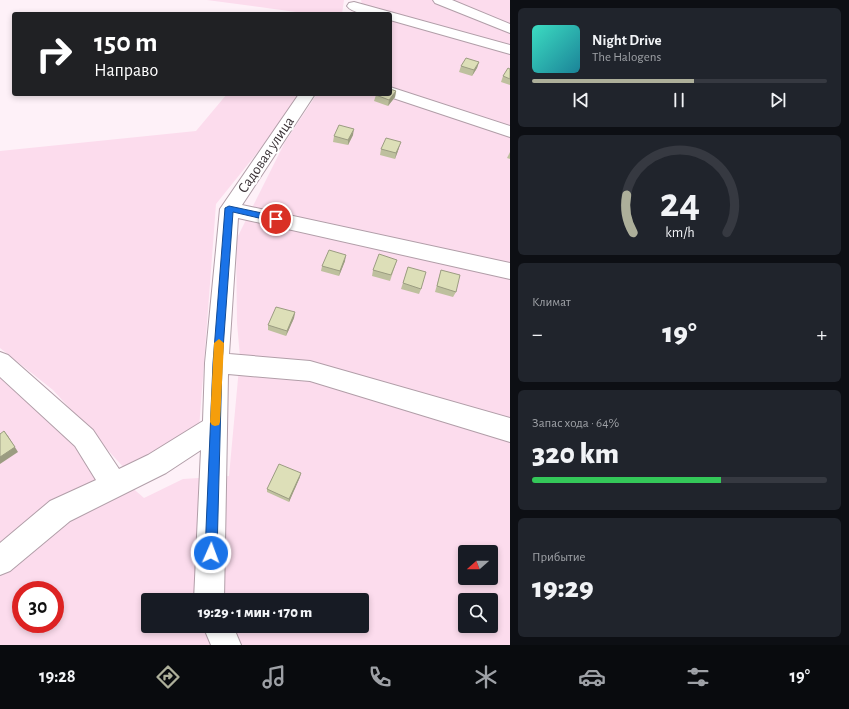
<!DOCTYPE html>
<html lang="ru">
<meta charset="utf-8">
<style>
:root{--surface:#171b24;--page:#20242c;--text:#f1f3f6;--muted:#9ea1a6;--line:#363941;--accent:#adaf9a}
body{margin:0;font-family:"Alegreya Sans",sans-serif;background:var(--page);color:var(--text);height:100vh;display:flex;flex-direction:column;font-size:15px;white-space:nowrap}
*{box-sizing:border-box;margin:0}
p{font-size:13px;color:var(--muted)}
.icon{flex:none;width:22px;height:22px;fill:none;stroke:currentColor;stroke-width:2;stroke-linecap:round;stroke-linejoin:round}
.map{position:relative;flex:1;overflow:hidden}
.drawer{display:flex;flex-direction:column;gap:8px;padding:8px;background:#0d0f14;width:339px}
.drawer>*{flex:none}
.guide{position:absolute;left:12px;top:12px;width:380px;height:84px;border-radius:4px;box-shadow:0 2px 6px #0003;background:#202124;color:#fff;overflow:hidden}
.needle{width:26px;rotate:249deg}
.controls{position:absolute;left:458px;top:545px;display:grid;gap:8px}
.controls a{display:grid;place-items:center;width:40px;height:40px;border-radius:4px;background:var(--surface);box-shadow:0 2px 6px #0003;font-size:20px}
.speed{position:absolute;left:12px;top:581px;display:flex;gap:8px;font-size:20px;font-weight:700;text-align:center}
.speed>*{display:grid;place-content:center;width:52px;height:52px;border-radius:50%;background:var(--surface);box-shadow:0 2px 6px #0003;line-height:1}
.speed .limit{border:6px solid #d22;background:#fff;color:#111}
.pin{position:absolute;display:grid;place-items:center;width:34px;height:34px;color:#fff;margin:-17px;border:2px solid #fff;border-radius:50%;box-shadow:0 1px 4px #0007}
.me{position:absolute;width:44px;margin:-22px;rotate:2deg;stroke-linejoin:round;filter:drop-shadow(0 0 3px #0008)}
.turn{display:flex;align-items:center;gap:14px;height:84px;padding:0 16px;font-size:18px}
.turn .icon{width:52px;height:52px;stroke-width:2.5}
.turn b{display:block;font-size:28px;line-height:34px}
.big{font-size:30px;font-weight:800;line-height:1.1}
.drawer .widget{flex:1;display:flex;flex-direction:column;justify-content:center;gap:6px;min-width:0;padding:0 14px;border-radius:6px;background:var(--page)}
.drawer .dial{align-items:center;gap:0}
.dial svg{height:104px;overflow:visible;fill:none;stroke:var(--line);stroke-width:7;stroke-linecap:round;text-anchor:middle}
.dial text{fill:var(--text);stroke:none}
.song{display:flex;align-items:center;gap:12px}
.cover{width:48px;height:48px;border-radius:6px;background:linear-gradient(135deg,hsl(170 70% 55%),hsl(190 70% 35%))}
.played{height:4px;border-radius:2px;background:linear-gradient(90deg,var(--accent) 55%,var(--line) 55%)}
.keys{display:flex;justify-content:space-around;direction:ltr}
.heat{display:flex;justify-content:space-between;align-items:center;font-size:22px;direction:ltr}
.charge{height:6px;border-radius:3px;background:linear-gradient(90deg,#34c759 64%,var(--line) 0)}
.trip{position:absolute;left:141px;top:593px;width:228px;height:40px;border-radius:4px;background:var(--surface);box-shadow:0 2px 6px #0003;font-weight:800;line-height:40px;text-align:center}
.tab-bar{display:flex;height:64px;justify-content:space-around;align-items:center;background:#090b0e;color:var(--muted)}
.tab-bar .icon{width:28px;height:28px}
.tab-bar .on{color:var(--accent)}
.tab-bar b{font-size:18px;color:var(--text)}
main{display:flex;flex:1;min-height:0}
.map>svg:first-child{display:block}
.green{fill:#fcdced;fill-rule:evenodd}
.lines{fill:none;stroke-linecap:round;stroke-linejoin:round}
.minor-casing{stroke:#b19ea8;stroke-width:2}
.minor{fill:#fff;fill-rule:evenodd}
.wall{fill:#bec09e}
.shaded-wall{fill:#9b9c81}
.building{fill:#dddfb8;stroke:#9b9c81}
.route{fill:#1a73e8;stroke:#114b97}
.slow{fill:#f59e0b}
.labels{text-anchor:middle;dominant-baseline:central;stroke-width:4;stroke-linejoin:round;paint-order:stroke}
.street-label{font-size:15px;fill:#3a3236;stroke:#fff}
</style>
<main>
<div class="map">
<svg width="510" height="645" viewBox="0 0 510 645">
<rect width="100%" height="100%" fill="#fef1f8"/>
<g class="green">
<path d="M207,0h137l-2,14h-48l2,-2z"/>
<path d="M361,0h149v645h-510v-272l144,125 39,-19 46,-3 11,-119 -3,-34 -1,-83 49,-98 32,-48h73v-80h-26zM465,552h26v26h-26zM21,590h34v34h-34zM148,600h214v26h-214zM465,600h26v26h-26z"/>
<path d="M227,94h71l-21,34 -61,76 -17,225 -73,41 -73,-80 -53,-42v-197l196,-20z"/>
</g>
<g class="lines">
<defs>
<g id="minor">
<path d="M433,0h19l58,24v9l-75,-30z"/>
<path d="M354,2l156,43v9l-120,-34v-6c-11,0 -36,2 -43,-8l2,-3z"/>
<path d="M390,87l120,39v11l-126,-42 -1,-1h7z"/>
<path d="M299,94h16l-73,111 268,58v16l-272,-61 -9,136 81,7 200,57v24l-200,-61 -82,-7 -4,226h-30l7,-150 -35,23 -96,48 -60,50 -10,4v-32l50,-42 46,-21 -21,-34 -75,-69v-25l8,3 85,75 26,39 29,-14 55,-34 2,-58 15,-154z"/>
<path d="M203,626h30l8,19h-30z"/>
</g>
</defs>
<use href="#minor" class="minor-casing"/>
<use href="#minor" class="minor"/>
</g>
<g class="wall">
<path d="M479,62l-2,6 -5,8 -13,-4 2,-6z"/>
<path d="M510,69v16l-9,-3 2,-6z"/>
<path d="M396,91l-1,6 -7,9 -14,-5 2,-6z"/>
<path d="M353,135l-5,10 -15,-3 1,-6z"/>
<path d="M399,148l-4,11 -15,-4 1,-6z"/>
<path d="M510,152v7l-3,-1z"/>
<path d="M397,260l-7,21 -18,-5 1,-6z"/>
<path d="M345,261l-6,15 -18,-5 1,-5z"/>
<path d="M408,267l13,22 -2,5 -18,-5z"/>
<path d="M441,270l15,22 -3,5 -18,-5z"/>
<path d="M295,312l-1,6 -8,18 -18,-6v-5z"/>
<path d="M300,477l-11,25 -22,-10v-3z"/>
</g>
<g class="shaded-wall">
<path d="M479,62l-2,6 -5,8 2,-6z"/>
<path d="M396,91l-1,6 -7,9 1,-6z"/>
<path d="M354,129l-1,6 -5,10v-5z"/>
<path d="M401,142l-2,6 -4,11 1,-6z"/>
<path d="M346,255l-1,6 -6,15 1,-5z"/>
<path d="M295,312l-1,6 -8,18 1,-5z"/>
<path d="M4,431l4,5 10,16 -18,12v-7z"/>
<path d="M301,473l-1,4 -11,25v-3z"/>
</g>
<g class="building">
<path d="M466,58l13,4 -5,8 -13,-4z"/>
<path d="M508,68l2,1v10l-7,-3z"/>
<path d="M390,89l6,2 -7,9 -13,-5 1,-1h13z"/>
<path d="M339,125l15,4 -6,11 -14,-4z"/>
<path d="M386,138l15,4 -5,11 -15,-4z"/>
<path d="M329,250l17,5 -6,16 -18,-5z"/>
<path d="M379,254l18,6 -6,15 -18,-5z"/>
<path d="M408,267l18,5 -5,17 -18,-6z"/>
<path d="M441,270l19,5 -4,17 -19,-6z"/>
<path d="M276,307l19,5 -8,19 -19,-6z"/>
<path d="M4,431l11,16 -15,10v-23z"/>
<path d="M279,464l22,9 -12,26 -22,-10z"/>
</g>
<path class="route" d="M229,206l47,10 4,3 -4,3 -43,-10 -11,151 -5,190 -2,4 -4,2 -4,-2 -2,-4 8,-190 12,-155z"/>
<path class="slow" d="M219,339l5,4 -4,79 -1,3 -4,1 -3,-1 -2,-3 4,-79z"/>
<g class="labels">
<g class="street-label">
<text transform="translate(266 155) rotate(-56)">Садовая улица</text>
</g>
</g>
</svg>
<div class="controls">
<a><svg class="needle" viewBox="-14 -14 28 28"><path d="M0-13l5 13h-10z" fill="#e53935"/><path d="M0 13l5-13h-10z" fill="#9ea1a6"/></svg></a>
<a><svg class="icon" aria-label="search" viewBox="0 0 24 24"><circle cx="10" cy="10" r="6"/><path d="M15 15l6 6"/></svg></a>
</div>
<div class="speed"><div class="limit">30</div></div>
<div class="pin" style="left:276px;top:219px;background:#d93025"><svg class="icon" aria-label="arrive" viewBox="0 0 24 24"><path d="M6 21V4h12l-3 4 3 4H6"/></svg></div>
<svg class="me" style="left:211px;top:553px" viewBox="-20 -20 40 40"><circle r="17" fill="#1a73e8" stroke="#fff" stroke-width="3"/><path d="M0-11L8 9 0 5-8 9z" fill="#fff"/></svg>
<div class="trip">19:29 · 1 мин · 170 m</div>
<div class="guide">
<div class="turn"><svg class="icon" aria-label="right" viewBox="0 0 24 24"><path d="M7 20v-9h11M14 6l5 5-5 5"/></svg><div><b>150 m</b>Направо</div></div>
</div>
</div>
<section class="drawer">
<div class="widget">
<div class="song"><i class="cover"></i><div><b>Night Drive</b><p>The Halogens</p></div></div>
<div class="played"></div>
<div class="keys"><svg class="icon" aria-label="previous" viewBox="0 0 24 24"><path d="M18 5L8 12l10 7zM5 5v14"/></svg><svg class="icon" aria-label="pause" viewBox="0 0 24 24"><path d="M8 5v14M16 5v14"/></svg><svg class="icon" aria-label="next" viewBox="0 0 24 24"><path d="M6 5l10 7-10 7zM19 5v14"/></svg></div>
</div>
<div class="widget dial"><svg viewBox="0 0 100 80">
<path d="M14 69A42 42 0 1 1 86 69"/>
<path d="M14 69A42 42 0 0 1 9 40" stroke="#adaf9a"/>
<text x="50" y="56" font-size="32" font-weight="700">24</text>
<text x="50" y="72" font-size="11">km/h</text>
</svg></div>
<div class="widget"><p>Климат</p>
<div class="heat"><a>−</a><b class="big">19°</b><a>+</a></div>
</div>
<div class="widget"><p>Запас хода · 64%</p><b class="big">320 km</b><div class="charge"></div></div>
<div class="widget"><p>Прибытие</p><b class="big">19:29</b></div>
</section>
</main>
<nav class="tab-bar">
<b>19:28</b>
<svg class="icon on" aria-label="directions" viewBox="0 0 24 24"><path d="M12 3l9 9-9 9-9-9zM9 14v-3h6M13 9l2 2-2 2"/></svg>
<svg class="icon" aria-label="music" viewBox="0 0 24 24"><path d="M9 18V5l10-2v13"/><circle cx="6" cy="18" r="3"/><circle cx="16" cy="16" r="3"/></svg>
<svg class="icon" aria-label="phone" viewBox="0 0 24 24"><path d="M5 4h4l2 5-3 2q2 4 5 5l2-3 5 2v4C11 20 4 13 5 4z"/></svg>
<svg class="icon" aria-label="climate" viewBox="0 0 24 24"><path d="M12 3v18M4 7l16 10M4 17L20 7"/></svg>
<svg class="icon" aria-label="car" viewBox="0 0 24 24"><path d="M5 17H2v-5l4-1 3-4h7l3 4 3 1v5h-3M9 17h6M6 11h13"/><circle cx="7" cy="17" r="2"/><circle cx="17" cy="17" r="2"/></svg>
<svg class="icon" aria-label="filters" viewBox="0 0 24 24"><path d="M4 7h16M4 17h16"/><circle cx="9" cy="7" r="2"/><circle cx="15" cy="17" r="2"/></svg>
<b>19°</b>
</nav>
